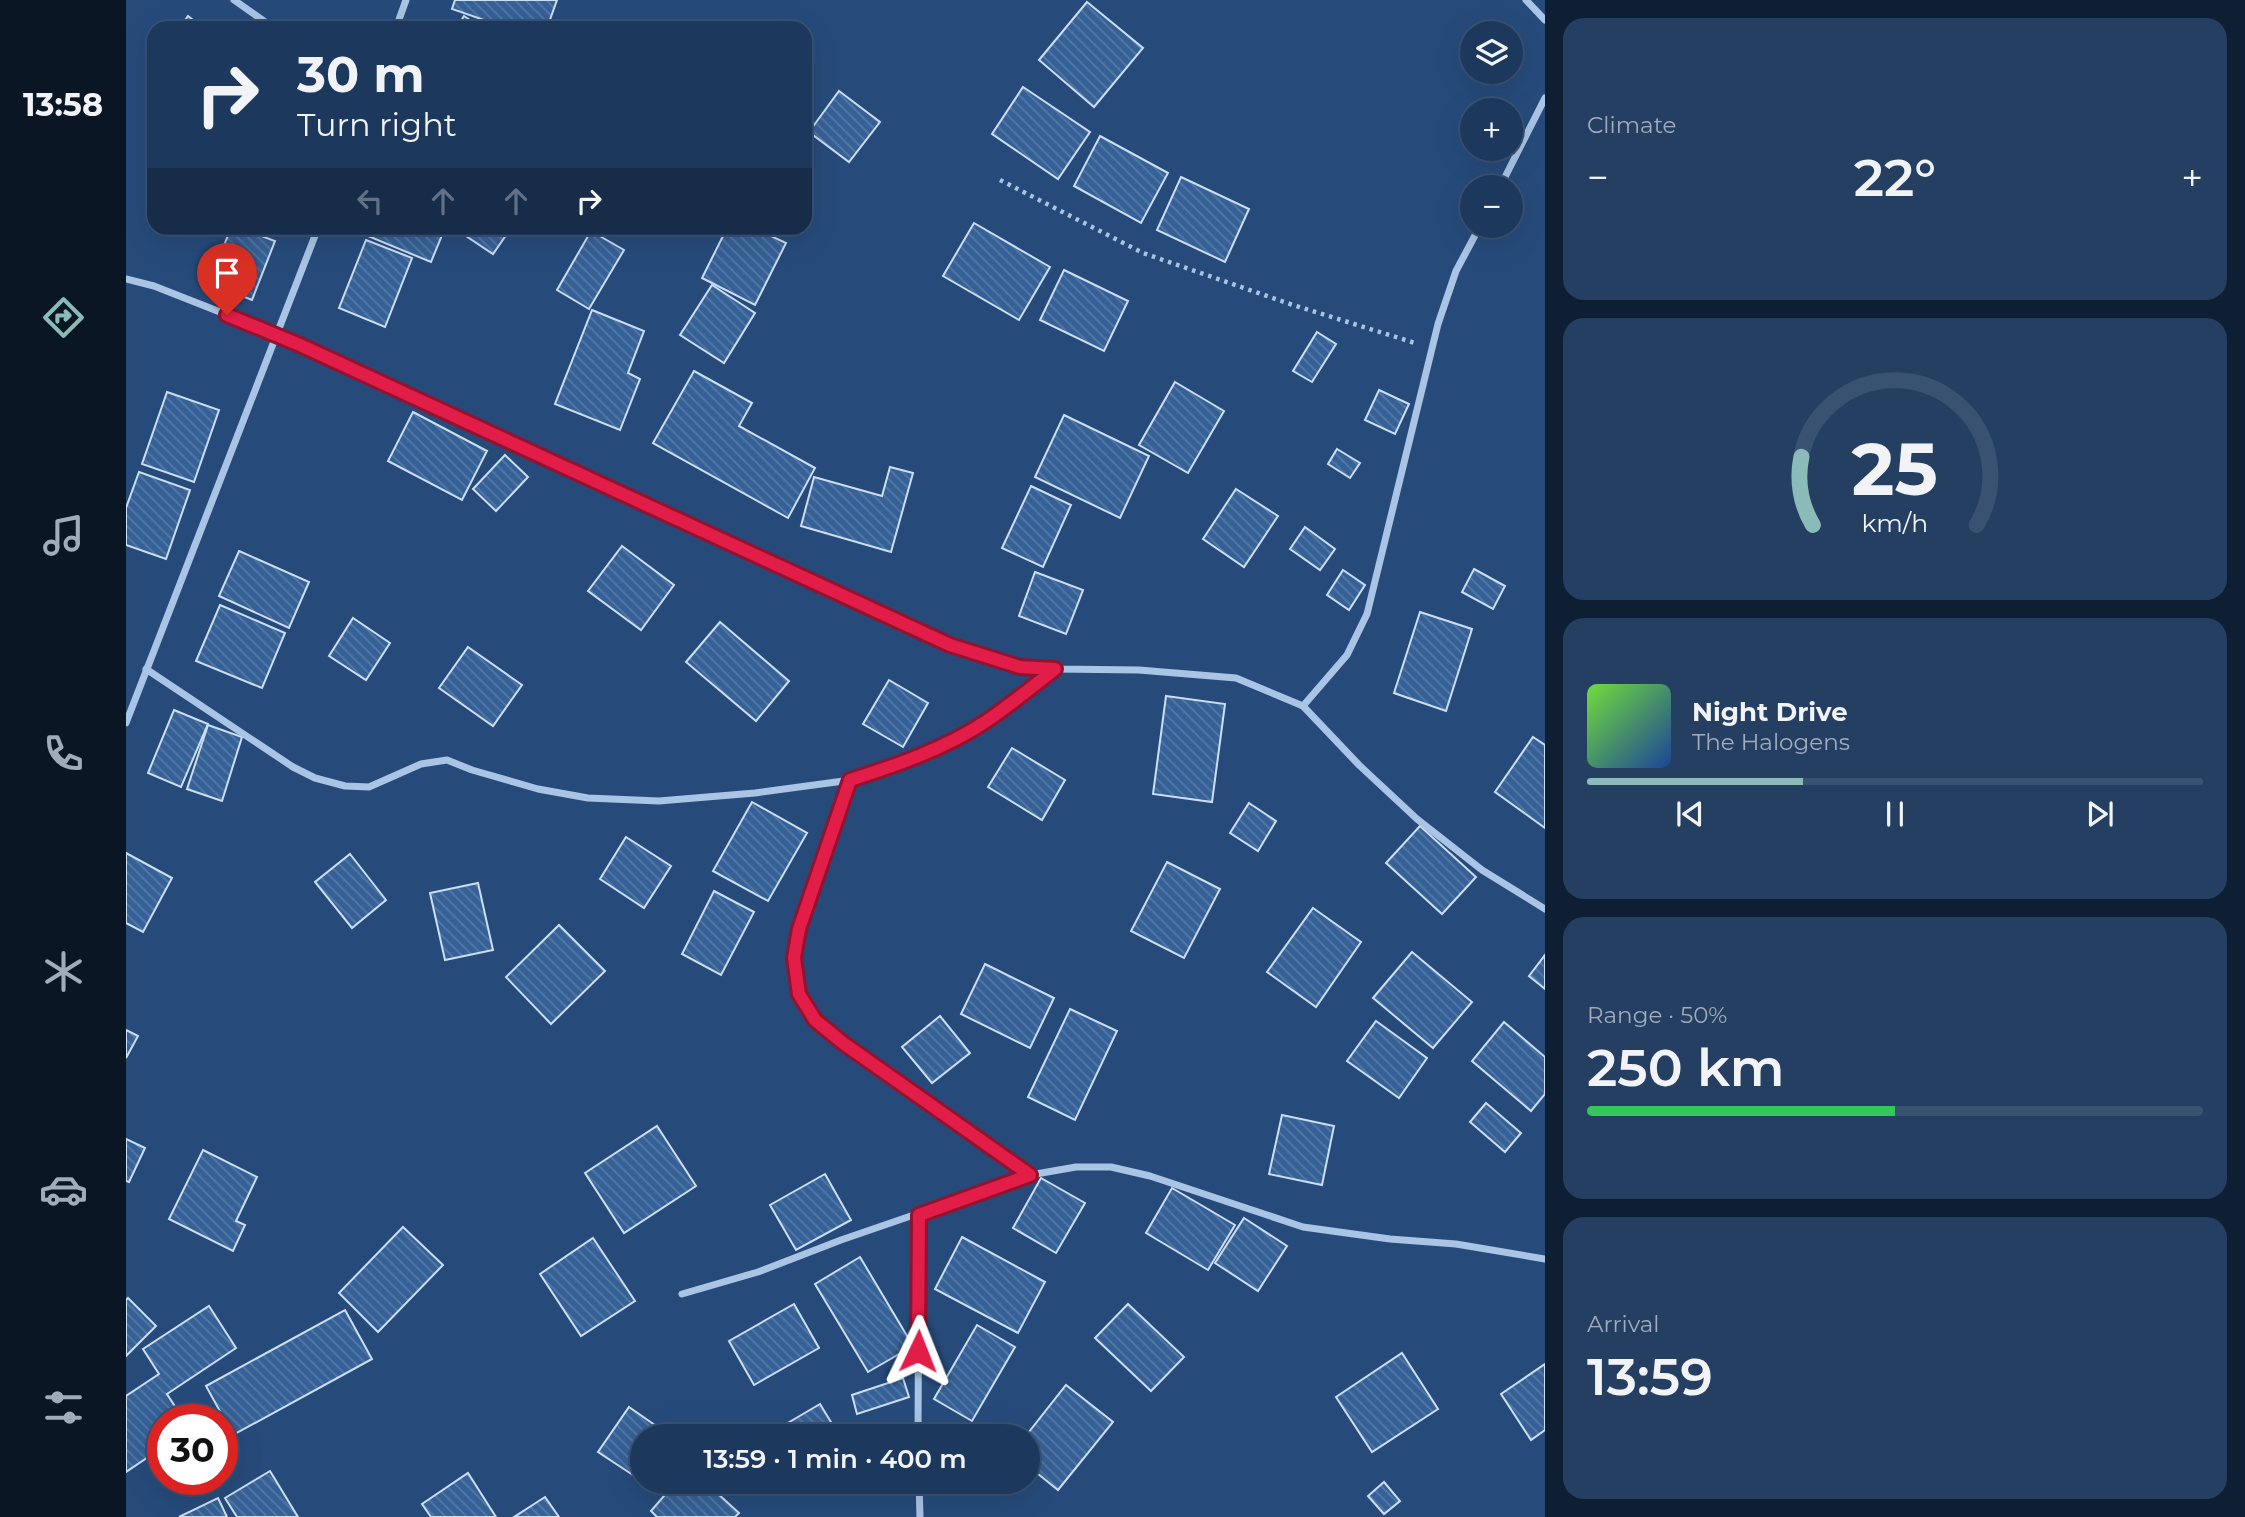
<!DOCTYPE html>
<meta charset="utf-8">
<style>
:root{--surface:#1c385c;--page:#253f62;--text:#f1f3f6;--muted:#a0acbb;--line:#3a5272;--accent:#8bbbb9}
body{margin:0;font-family:Montserrat,sans-serif;background:var(--page);color:var(--text);height:100vh;display:flex;flex-direction:column;font-size:26px;white-space:nowrap}
*{box-sizing:border-box;margin:0}
p{font-size:23px;color:var(--muted)}
.icon{flex:none;width:38px;height:38px;fill:none;stroke:currentColor;stroke-width:2;stroke-linecap:round;stroke-linejoin:round}
.map{position:relative;flex:1;overflow:hidden}
.sheet{display:flex;flex-direction:column;gap:18px;padding:18px;background:#0f1f33;width:700px}
.sheet>*{flex:none}
.guide{position:absolute;left:21px;top:21px;width:665px;height:214px;border-radius:21px;box-shadow:0 7px 28px #0002,0 0 0 2px var(--line);background:#1c385c;color:var(--text);overflow:hidden}
.buttons{position:absolute;left:1334px;top:21px;display:grid;gap:14px}
.buttons a{display:grid;place-items:center;width:63px;height:63px;border-radius:50%;background:var(--surface);box-shadow:0 7px 28px #0002,0 0 0 2px var(--line);font-size:35px}
.speed{position:absolute;left:21px;top:1404px;display:flex;gap:14px;font-size:35px;font-weight:700;text-align:center}
.speed>*{display:grid;place-content:center;width:91px;height:91px;border-radius:50%;background:var(--surface);box-shadow:0 7px 28px #0002,0 0 0 2px var(--line);line-height:1}
.speed .limit{border:10px solid #d22;background:#fff;color:#111}
.pin{position:absolute;display:grid;place-items:center;width:60px;height:60px;color:#fff;margin:-72px -30px;border-radius:50% 50% 50% 0;rotate:-45deg;box-shadow:0 0 7px #0007}
.pin .icon{rotate:45deg}
.me{position:absolute;width:77px;margin:-38px;rotate:2deg;stroke-linejoin:round;filter:drop-shadow(0 0 5px #0008)}
.turn{display:flex;align-items:center;gap:24px;height:147px;padding:0 35px;font-size:32px}
.turn .icon{width:91px;height:91px;stroke-width:2.5}
.turn b{display:block;font-size:49px;line-height:60px}
.lanes{display:flex;align-items:center;height:66px;padding:0 35px;background:#0003;justify-content:center;gap:35px;direction:ltr}
.lanes .off{opacity:.35}
.big{font-size:52px;font-weight:600;line-height:1.1}
.sheet .widget{flex:1;display:flex;flex-direction:column;justify-content:center;gap:10px;min-width:0;padding:0 24px;border-radius:21px;background:var(--page)}
.sheet .dial{align-items:center;gap:0}
.dial svg{height:182px;overflow:visible;fill:none;stroke:var(--line);stroke-width:7;stroke-linecap:round;text-anchor:middle}
.dial text{fill:var(--text);stroke:none}
.song{display:flex;align-items:center;gap:21px}
.cover{width:84px;height:84px;border-radius:10px;background:linear-gradient(135deg,hsl(100 70% 55%),hsl(220 70% 35%))}
.played{height:7px;border-radius:4px;background:linear-gradient(90deg,var(--accent) 35%,var(--line) 35%)}
.keys{display:flex;justify-content:space-around;direction:ltr}
.heat{display:flex;justify-content:space-between;align-items:center;font-size:38px;direction:ltr}
.charge{height:10px;border-radius:5px;background:linear-gradient(90deg,#34c759 50%,var(--line) 0)}
.trip{position:absolute;left:504px;top:1424px;width:410px;height:70px;border-radius:35px;background:var(--surface);box-shadow:0 7px 28px #0002,0 0 0 2px var(--line);font-weight:600;line-height:70px;text-align:center}
main{display:flex;flex:1;min-height:0}
.tabs{display:flex;flex-direction:column;width:126px;justify-content:space-around;align-items:center;background:#0b1625;color:var(--muted)}
.tabs .icon{width:49px;height:49px}
.tabs .active{color:var(--accent)}
.tabs b{font-size:32px;color:var(--text)}
.map>svg:first-child{display:block}
.building{fill:url(#building-back-hatch);stroke:#ccdef3;stroke-width:2}
.lines{fill:none;stroke-linecap:round;stroke-linejoin:round}
.path{stroke:#a9c4e4;stroke-width:4.5;stroke-dasharray:3.5 5;stroke-linecap:butt}
.minor{stroke:#a9c4e4;stroke-width:7}
.route-casing{stroke:#92132f;stroke-width:18}
.route{stroke:#e11d48;stroke-width:12}
</style>
<main>
<nav class="tabs">
<b>13:58</b>
<svg class="icon active" aria-label="directions" viewBox="0 0 24 24"><path d="M12 3l9 9-9 9-9-9zM9 14v-3h6M13 9l2 2-2 2"/></svg>
<svg class="icon" aria-label="music" viewBox="0 0 24 24"><path d="M9 18V5l10-2v13"/><circle cx="6" cy="18" r="3"/><circle cx="16" cy="16" r="3"/></svg>
<svg class="icon" aria-label="phone" viewBox="0 0 24 24"><path d="M5 4h4l2 5-3 2q2 4 5 5l2-3 5 2v4C11 20 4 13 5 4z"/></svg>
<svg class="icon" aria-label="climate" viewBox="0 0 24 24"><path d="M12 3v18M4 7l16 10M4 17L20 7"/></svg>
<svg class="icon" aria-label="car" viewBox="0 0 24 24"><path d="M5 17H2v-5l4-1 3-4h7l3 4 3 1v5h-3M9 17h6M6 11h13"/><circle cx="7" cy="17" r="2"/><circle cx="17" cy="17" r="2"/></svg>
<svg class="icon" aria-label="filters" viewBox="0 0 24 24"><path d="M4 7h16M4 17h16"/><circle cx="9" cy="7" r="2"/><circle cx="15" cy="17" r="2"/></svg>
</nav>
<div class="map">
<svg width="1419" height="1517" viewBox="0 0 1419 1517">
<defs>
<pattern id="building-back-hatch" width="6" height="6" patternUnits="userSpaceOnUse" patternTransform="scale(1.75)"><rect width="6" height="6" fill="#366197"/><path d="M-1 5l2 2M0 0l6 6M5-1l2 2" fill="none" stroke="#5479a7"/></pattern>
</defs>
<rect width="100%" height="100%" fill="#264b7b"/>
<g class="building">
<path d="M329,0h102l-10,28h-40l-55,-19z"/>
<path d="M961,2l56,46 -49,59 -55,-47z"/>
<path d="M62,16l15,12h-23z"/>
<path d="M338,16l18,12h-25z"/>
<path d="M897,87l67,45 -32,47 -66,-45z"/>
<path d="M713,91l41,31 -31,40 -40,-30z"/>
<path d="M974,136l68,37 -27,50 -67,-37z"/>
<path d="M1055,177l68,32 -24,53 -68,-32z"/>
<path d="M848,223l76,44 -31,53 -76,-44z"/>
<path d="M105,228h9l35,13 -23,59 -43,-17z"/>
<path d="M240,228h79l-14,34 -68,-28z"/>
<path d="M328,228h57l-18,26z"/>
<path d="M601,228h27l32,15 -31,62 -53,-27z"/>
<path d="M465,231l33,19 -35,59 -32,-19z"/>
<path d="M240,240l46,18 -27,69 -46,-19z"/>
<path d="M938,270l64,31 -24,50 -64,-31z"/>
<path d="M586,285l43,28 -31,50 -44,-28z"/>
<path d="M466,310l52,21 -16,42 12,6 -20,51 -65,-26z"/>
<path d="M1191,332l19,12 -24,38 -19,-11z"/>
<path d="M568,371l58,32 -13,23 76,42 -27,50 -135,-75z"/>
<path d="M1049,382l49,29 -36,62 -49,-28z"/>
<path d="M1253,390l30,14 -14,30 -30,-14z"/>
<path d="M41,392l52,18 -25,72 -52,-18z"/>
<path d="M287,412l74,39 -25,49 -74,-39z"/>
<path d="M938,415l85,41 -29,62 -85,-41z"/>
<path d="M1211,449l23,14 -10,15 -22,-14z"/>
<path d="M379,455l23,22 -32,34 -23,-22z"/>
<path d="M764,467l23,6 -22,79 -90,-26 13,-49 68,19z"/>
<path d="M13,472l51,18 -24,69 -40,-14v-37z"/>
<path d="M905,486l40,19 -28,62 -41,-19z"/>
<path d="M1110,489l42,27 -34,51 -41,-28z"/>
<path d="M1179,527l30,22 -15,21 -30,-21z"/>
<path d="M496,546l52,39 -33,45 -53,-39z"/>
<path d="M113,551l70,31 -20,46 -70,-32z"/>
<path d="M1348,569l31,17 -12,23 -31,-17z"/>
<path d="M1217,570l22,15 -16,25 -22,-15z"/>
<path d="M909,572l48,18 -17,44 -47,-18z"/>
<path d="M94,605l65,28 -23,55 -66,-27z"/>
<path d="M1294,612l52,17 -26,82 -52,-18z"/>
<path d="M227,618l37,25 -24,37 -37,-24z"/>
<path d="M594,622l69,59 -33,40 -70,-59z"/>
<path d="M342,647l54,38 -29,41 -54,-38z"/>
<path d="M763,680l39,23 -25,44 -40,-23z"/>
<path d="M1040,696l59,8 -13,98 -59,-8z"/>
<path d="M48,710l34,14 -27,63 -33,-14z"/>
<path d="M82,725l34,12 -20,64 -35,-12z"/>
<path d="M1407,737l12,8v83l-50,-36z"/>
<path d="M886,748l53,32 -23,40 -54,-33z"/>
<path d="M626,802l55,31 -39,68 -55,-30z"/>
<path d="M1123,803l27,18 -18,30 -28,-18z"/>
<path d="M1294,826l56,51 -34,37 -56,-51z"/>
<path d="M500,837l45,29 -27,42 -44,-29z"/>
<path d="M0,853l46,25 -29,54 -17,-9z"/>
<path d="M224,854l36,46 -34,28 -37,-46z"/>
<path d="M1041,862l53,27 -36,69 -53,-27z"/>
<path d="M352,883l15,67 -48,10 -15,-67z"/>
<path d="M588,891l40,21 -33,63 -39,-21z"/>
<path d="M1187,908l48,34 -45,65 -49,-35z"/>
<path d="M433,925l46,46 -54,53 -45,-47z"/>
<path d="M1286,952l60,50 -39,46 -60,-50z"/>
<path d="M1419,955v34l-16,-13z"/>
<path d="M859,964l69,34 -24,50 -69,-34z"/>
<path d="M944,1009l47,22 -42,89 -47,-23z"/>
<path d="M814,1016l30,37 -38,30 -30,-36z"/>
<path d="M1250,1021l51,37 -28,40 -52,-37z"/>
<path d="M1378,1022l41,35v37l-14,17 -59,-50z"/>
<path d="M0,1030l12,6 -12,22z"/>
<path d="M1360,1103l35,30 -16,19 -35,-30z"/>
<path d="M1156,1115l52,11 -12,59 -53,-11z"/>
<path d="M531,1126l39,60 -72,47 -39,-60z"/>
<path d="M0,1139l19,9 -16,34 -3,-1z"/>
<path d="M77,1150l54,27 -21,44 9,4 -12,26 -64,-32z"/>
<path d="M699,1174l26,46 -55,30 -26,-45z"/>
<path d="M915,1178l44,25 -29,50 -43,-25z"/>
<path d="M1046,1188l63,37 -27,45 -62,-37z"/>
<path d="M1118,1218l43,28 -29,45 -43,-28z"/>
<path d="M277,1227l40,38 -65,67 -39,-39z"/>
<path d="M836,1237l83,45 -27,51 -83,-44z"/>
<path d="M467,1238l42,63 -54,35 -41,-62z"/>
<path d="M734,1257l53,89 -45,26 -53,-88z"/>
<path d="M2,1298l28,28 -30,30v-56z"/>
<path d="M668,1304l25,44 -65,37 -25,-44z"/>
<path d="M1002,1304l56,53 -33,34 -56,-53z"/>
<path d="M83,1306l27,42 -69,46 16,25h-20v28l-37,25v-76l33,-22 -16,-25z"/>
<path d="M219,1310l27,49 -139,76 -27,-49z"/>
<path d="M851,1325l38,22 -43,74 -38,-22z"/>
<path d="M1276,1353l36,56 -66,43 -36,-55z"/>
<path d="M1419,1364v66l-14,10 -30,-46z"/>
<path d="M777,1378l6,19 -52,17 -5,-19z"/>
<path d="M940,1385l47,37 -55,68 -31,-25v-28h-2z"/>
<path d="M694,1404l20,33h-76z"/>
<path d="M503,1407l43,30h-30v44l-44,-29z"/>
<path d="M144,1471l28,46h-61l-12,-19z"/>
<path d="M342,1473l28,44h-65l-9,-13z"/>
<path d="M518,1482h23l-7,11z"/>
<path d="M550,1482h29l34,31 -4,4h-78l-6,-6z"/>
<path d="M1258,1482l16,19 -16,13 -16,-18z"/>
<path d="M419,1497l14,20h-45z"/>
<path d="M92,1498l9,19h-48z"/>
</g>
<g class="lines">
<path class="path" d="M874,180l143,73 147,51 125,39"/>
<g class="minor">
<path d="M108,0l40,28"/>
<path d="M1400,0l19,20"/>
<path d="M270,28l10,-28"/>
<path d="M1374,187l45,-89"/>
<path d="M0,279l28,7 122,48 674,311 70,22 35,2 84,1 97,8 67,28 56,59 58,54 65,51 63,39"/>
<path d="M20,669l147,98 22,11 30,8 24,1 52,-23 26,-4 25,10 66,19 50,9 71,3 96,-8 96,-13 49,-16 53,-23 33,-19 69,-52"/>
<path d="M1177,706l44,-51 20,-41 71,-290 18,-53 24,-45"/>
<path d="M0,723l192,-495"/>
<path d="M725,780l-52,149 -5,29 5,36 16,26 28,23 187,132"/>
<path d="M556,1294l76,-22 83,-32 189,-65 46,-8h35l39,9 153,51 87,12 66,5 89,15"/>
<path d="M792,1437l1,-222"/>
<path d="M793,1482l1,35"/>
</g>
</g>
<g class="lines">
<defs>
<path id="route" d="M101,315l73,30 650,300 70,22 35,2c-23,18 -46,37 -70,53 -41,27 -88,43 -135,58l-51,149 -5,29 5,36 16,26 28,23 187,132 -111,40 -1,136"/>
</defs>
<use href="#route" class="route-casing"/>
<use href="#route" class="route"/>
</g>
</svg>
<div class="buttons">
<a><svg class="icon" aria-label="layers" viewBox="0 0 24 24"><path d="M12 4l9 5-9 5-9-5zM3 14l9 5 9-5"/></svg></a>
<a>+</a>
<a>−</a>
</div>
<div class="speed"><div class="limit">30</div></div>
<div class="pin" style="left:101px;top:315px;background:#d93025"><svg class="icon" aria-label="arrive" viewBox="0 0 24 24"><path d="M6 21V4h12l-3 4 3 4H6"/></svg></div>
<svg class="me" style="left:792px;top:1351px" viewBox="-20 -20 40 40"><path d="M0-17L14 15 0 8-14 15z" fill="#e11d48" stroke="#fff" stroke-width="4"/></svg>
<div class="trip">13:59 · 1 min · 400 m</div>
<div class="guide">
<div class="turn"><svg class="icon" aria-label="right" viewBox="0 0 24 24"><path d="M7 20v-9h11M14 6l5 5-5 5"/></svg><div><b>30 m</b>Turn right</div></div>
<div class="lanes"><svg class="icon off" aria-label="left" viewBox="0 0 24 24"><path d="M17 20v-9H6M10 6l-5 5 5 5"/></svg><svg class="icon off" aria-label="ahead" viewBox="0 0 24 24"><path d="M12 20V5M6 11l6-6 6 6"/></svg><svg class="icon off" aria-label="ahead" viewBox="0 0 24 24"><path d="M12 20V5M6 11l6-6 6 6"/></svg><svg class="icon" aria-label="right" viewBox="0 0 24 24"><path d="M7 20v-9h11M14 6l5 5-5 5"/></svg></div>
</div>
</div>
<section class="sheet">
<div class="widget"><p>Climate</p>
<div class="heat"><a>−</a><b class="big">22°</b><a>+</a></div>
</div>
<div class="widget dial"><svg viewBox="0 0 100 80">
<path d="M14 69A42 42 0 1 1 86 69"/>
<path d="M14 69A42 42 0 0 1 9 39" stroke="#8bbbb9"/>
<text x="50" y="56" font-size="32" font-weight="700">25</text>
<text x="50" y="72" font-size="11">km/h</text>
</svg></div>
<div class="widget">
<div class="song"><i class="cover"></i><div><b>Night Drive</b><p>The Halogens</p></div></div>
<div class="played"></div>
<div class="keys"><svg class="icon" aria-label="previous" viewBox="0 0 24 24"><path d="M18 5L8 12l10 7zM5 5v14"/></svg><svg class="icon" aria-label="pause" viewBox="0 0 24 24"><path d="M8 5v14M16 5v14"/></svg><svg class="icon" aria-label="next" viewBox="0 0 24 24"><path d="M6 5l10 7-10 7zM19 5v14"/></svg></div>
</div>
<div class="widget"><p>Range · 50%</p><b class="big">250 km</b><div class="charge"></div></div>
<div class="widget"><p>Arrival</p><b class="big">13:59</b></div>
</section>
</main>
